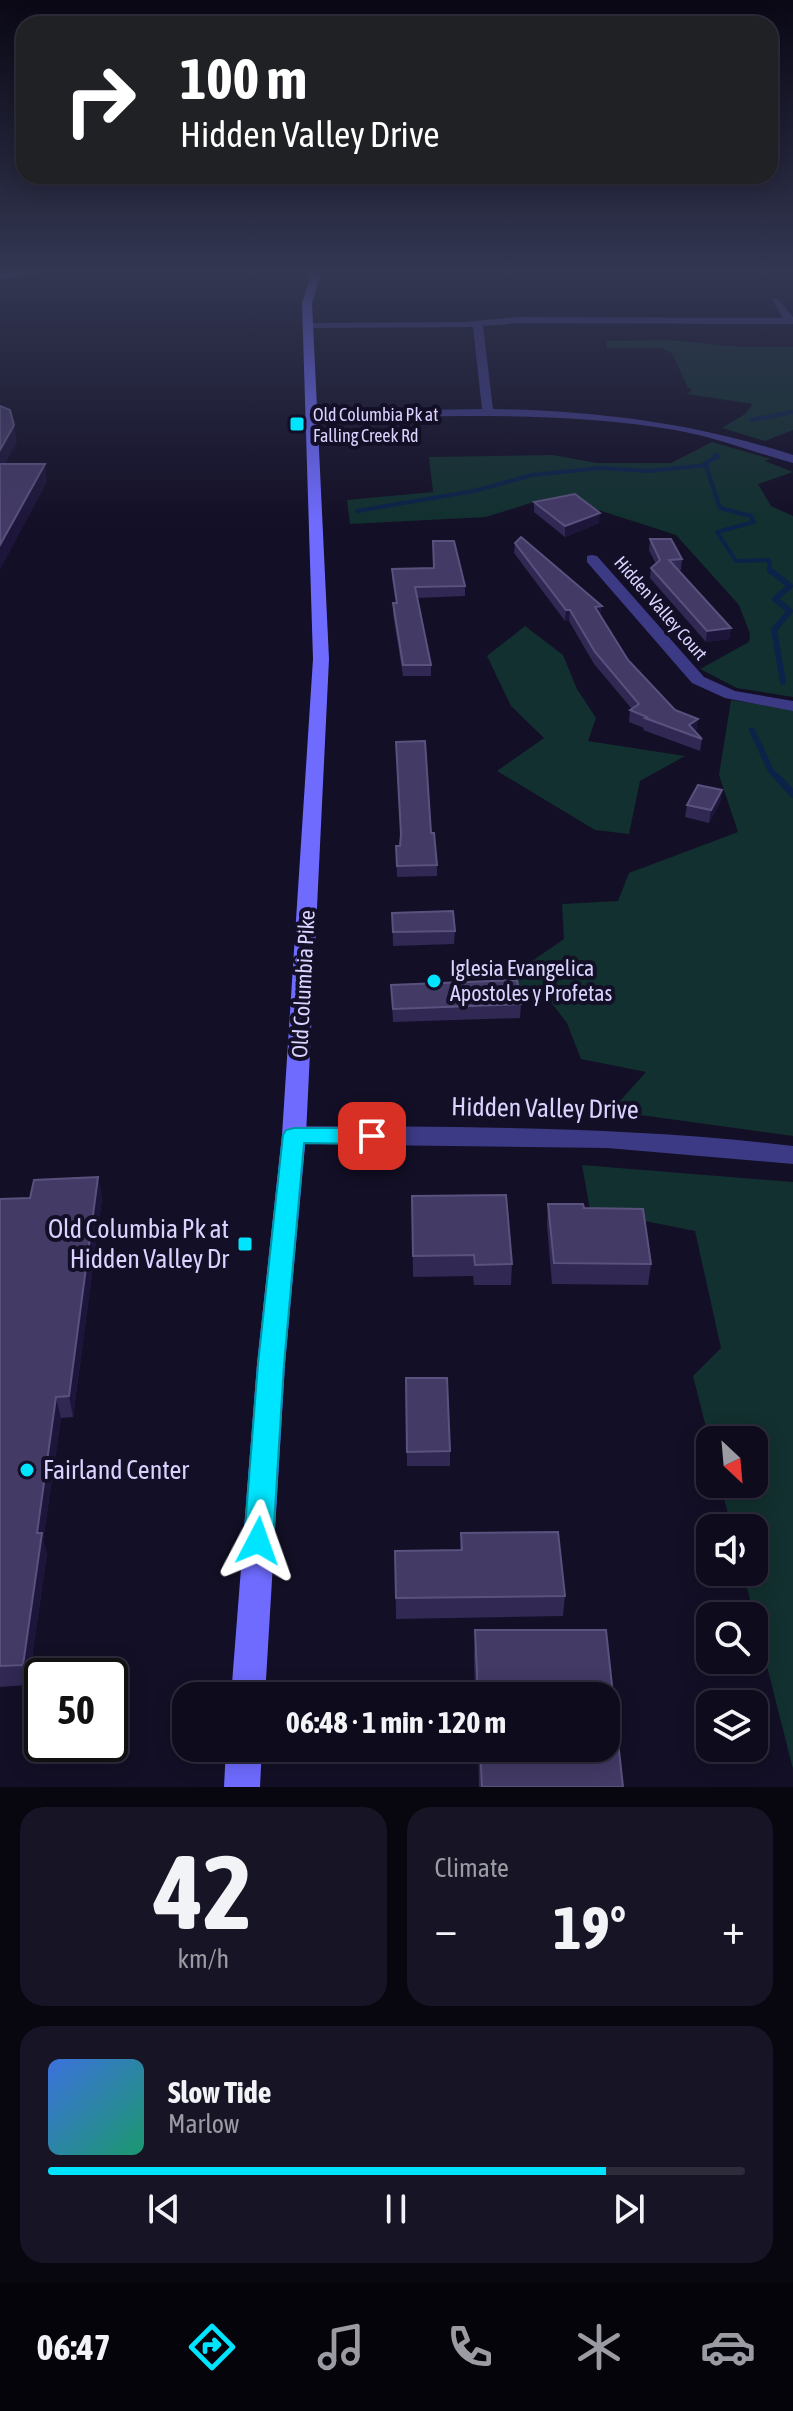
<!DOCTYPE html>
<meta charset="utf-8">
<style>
:root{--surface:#0e0b1c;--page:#171425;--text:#f1f3f6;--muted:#9b9ba3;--line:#2e2b3b;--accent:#00e5ff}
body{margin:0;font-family:"Asap Condensed",sans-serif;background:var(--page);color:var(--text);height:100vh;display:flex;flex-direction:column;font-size:30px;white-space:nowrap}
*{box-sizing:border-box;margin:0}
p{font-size:26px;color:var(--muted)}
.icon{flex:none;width:44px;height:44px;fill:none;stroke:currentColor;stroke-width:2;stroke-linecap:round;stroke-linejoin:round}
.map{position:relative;height:1787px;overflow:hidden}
.sheet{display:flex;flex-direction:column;gap:20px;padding:20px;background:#08060f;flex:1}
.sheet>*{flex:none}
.top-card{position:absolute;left:16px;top:16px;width:762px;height:168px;border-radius:24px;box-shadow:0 4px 20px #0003,0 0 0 2px var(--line);background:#202124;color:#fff;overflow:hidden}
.needle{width:52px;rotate:154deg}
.buttons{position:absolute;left:696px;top:1426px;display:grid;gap:16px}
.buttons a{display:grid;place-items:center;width:72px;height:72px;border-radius:16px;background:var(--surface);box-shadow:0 4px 20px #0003,0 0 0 2px var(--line);font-size:40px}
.speed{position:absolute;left:24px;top:1658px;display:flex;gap:16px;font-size:40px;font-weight:700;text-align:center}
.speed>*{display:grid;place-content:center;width:104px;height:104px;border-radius:50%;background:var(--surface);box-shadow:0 4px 20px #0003,0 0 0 2px var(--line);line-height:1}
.speed .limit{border:4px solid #111;border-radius:12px;background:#fff;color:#111}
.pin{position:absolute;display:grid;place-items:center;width:68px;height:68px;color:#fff;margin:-34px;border-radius:16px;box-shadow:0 4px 12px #0006}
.me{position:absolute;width:88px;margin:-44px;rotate:4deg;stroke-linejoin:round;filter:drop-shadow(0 0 6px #0008)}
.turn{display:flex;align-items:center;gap:28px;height:168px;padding:0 32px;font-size:36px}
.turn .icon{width:104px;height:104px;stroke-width:2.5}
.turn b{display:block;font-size:56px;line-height:68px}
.big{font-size:60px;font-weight:700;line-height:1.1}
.sheet .tile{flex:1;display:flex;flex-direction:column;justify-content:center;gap:12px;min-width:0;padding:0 28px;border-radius:24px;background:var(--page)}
.sheet .dial{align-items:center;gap:0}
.dial b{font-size:104px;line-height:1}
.song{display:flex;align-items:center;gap:24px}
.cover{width:96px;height:96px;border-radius:12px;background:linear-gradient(135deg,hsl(220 70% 55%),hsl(160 70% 35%))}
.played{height:8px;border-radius:4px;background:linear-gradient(90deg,var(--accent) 80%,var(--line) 80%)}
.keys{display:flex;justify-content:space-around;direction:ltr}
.heat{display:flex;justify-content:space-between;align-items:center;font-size:44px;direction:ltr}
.sheet .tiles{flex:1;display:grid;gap:20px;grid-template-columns:1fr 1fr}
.tile:last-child{grid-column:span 2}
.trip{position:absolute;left:172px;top:1682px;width:448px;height:80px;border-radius:24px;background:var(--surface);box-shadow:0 4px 20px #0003,0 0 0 2px var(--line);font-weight:700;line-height:80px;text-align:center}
.dock{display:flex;height:128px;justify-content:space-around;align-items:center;background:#06040b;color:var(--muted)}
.dock .icon{width:56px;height:56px}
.dock .active{color:var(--accent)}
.dock b{font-size:36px;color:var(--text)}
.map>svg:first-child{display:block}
.green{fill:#12302f}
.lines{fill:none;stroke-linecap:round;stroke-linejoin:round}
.stream-far2{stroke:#0c2248;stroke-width:4}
.stream-far1{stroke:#0c2248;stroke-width:6}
.stream{stroke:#0c2248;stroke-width:7}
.street{fill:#3d3a85;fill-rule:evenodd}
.secondary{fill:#6f6bff;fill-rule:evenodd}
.wall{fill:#312854}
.shaded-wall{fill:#1d163a}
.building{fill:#433a66;stroke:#5a527e;stroke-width:2}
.route{fill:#00e5ff;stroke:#0095a6;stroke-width:2}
.poi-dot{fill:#00e5ff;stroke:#130f26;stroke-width:3}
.labels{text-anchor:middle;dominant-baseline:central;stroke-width:8;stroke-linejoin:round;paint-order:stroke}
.far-poi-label{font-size:18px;fill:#d9d4ff;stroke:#130f26;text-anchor:start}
.far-street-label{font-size:18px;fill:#d9d4ff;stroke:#130f26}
.poi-label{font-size:22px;fill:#d9d4ff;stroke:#130f26;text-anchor:start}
.street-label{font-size:22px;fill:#d9d4ff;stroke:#130f26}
.near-street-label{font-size:26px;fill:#d9d4ff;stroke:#130f26}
.near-poi-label{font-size:26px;fill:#d9d4ff;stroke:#130f26;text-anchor:end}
</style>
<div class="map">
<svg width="793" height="1787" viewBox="0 0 793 1787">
<rect width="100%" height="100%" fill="#130f26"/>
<g class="green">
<path d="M669,340l71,7h53v83l-28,11 -43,-13 23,-14 8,-10 -66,-10 6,-5 -5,-1 -16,-35 -11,-5h-54l-1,-7z"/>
<path d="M712,442l59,17 -6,2 28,11 -35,12 13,22 22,10v181l-56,-9 -37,-19 49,-27 1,-8 -11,-29 -63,-70 -112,-36 -30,3 -48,15 -136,7 -3,-24 86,-8 -4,-35 124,-2 44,8h74z"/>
<path d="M525,626l38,29 14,34 19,29 -8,23 97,15 -45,25 -11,53 -34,-4 -98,-59 47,-33 -33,-32 -24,-50z"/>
<path d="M731,700l62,10v426l-182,-25 35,-39 -65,-13 -14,-36 -17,-22 -27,-5 -14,-19 55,-38 -2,-35 56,-3 11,-28 109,-41 -19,-57z"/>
<path d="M582,1165l211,17v587l-50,-197h11v-44h-22l-12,-44h34v-44h-44v3l-17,-67 28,-28 -26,-117 -105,-21z"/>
</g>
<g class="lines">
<g class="stream-far2">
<path d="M751,420l42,-8"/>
<path d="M715,455l4,1 -14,7 15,45 31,8 3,6 -37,10 19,29 33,-1 1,12"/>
<path d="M357,511l117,-20 58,-16 69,-7 47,3 59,-6"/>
</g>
<g class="stream-far1">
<path d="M770,570l20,16 -15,13 15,12 -16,19 9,52"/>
<path d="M752,730l19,41 10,10"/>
</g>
<path class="stream" d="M779,779l14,15"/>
<g class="street">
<path d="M772,299h6l15,18v7l-275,-1 -35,3 10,83c104,2 201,14 300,46v8c-40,-11 -78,-26 -118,-33 -120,-20 -241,-13 -362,-12l-6,-3 6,-3 169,-3 -9,-82 -166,1 -4,-1v-4l161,-1 54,-5 265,1z"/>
<path d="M592,555l5,1 107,121 31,14 58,10v10l-68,-13 -33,-15 -105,-121v-6z"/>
<path d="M294,1126c167,1 333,0 499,20v18l-186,-16 -313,-4 -9,-3 -3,-6 3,-6z"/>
</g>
<g class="secondary">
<path d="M0,273h46l-46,6z"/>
<path d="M312,273h9l-9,30 17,356 -23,476 -21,229 -20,332h-34l26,-332 25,-229 31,-476 -11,-356z"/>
<path d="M226,1748h36l-2,39h-36z"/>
</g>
</g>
<g class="wall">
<path d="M534,502l65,21 -34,14 -31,-25z"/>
<path d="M650,539l32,20 -1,11h-3l53,58 -2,11 -23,3 -56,-64 1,-10 5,-4 -7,-14z"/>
<path d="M433,541l32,45v10l-48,2 14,67v11h-28l-10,-62v-11h3l-4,-24v-10l41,-1z"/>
<path d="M515,543l86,74 27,43 47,50 23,9 -2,12 -1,1 7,7 -2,12 -57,-21 1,-2 -15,-6 1,-12 2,-1 -38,-45 -25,-43h-4l-51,-68z"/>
<path d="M722,790l-2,12 -11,21 -24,-6 2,-12z"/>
<path d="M431,833l6,32v11l-40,1 -1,-31h4z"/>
<path d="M392,913l63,18 -1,13 -61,2z"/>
<path d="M391,985l130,19 -1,14 -127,4z"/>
<path d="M98,1177l4,21 -29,219 -12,1 -18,122 4,13 -19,132 -28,2v-488l30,-1z"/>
<path d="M412,1196l100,68 -1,21h-37l-1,-9 -60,1z"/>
<path d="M548,1204l36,4 67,56 -3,21 -96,-1 -5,-59z"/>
<path d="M406,1378l44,73v15h-43z"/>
<path d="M461,1533l104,63 -2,20 -167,3 -1,-68 65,-1z"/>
<path d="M475,1630h131l17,157h-144l-1,-39h128v-52h-131l-1,-40z"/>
</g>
<g class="shaded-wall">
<path d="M14,425l3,17 -17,31v-23z"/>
<path d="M45,464l2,18 -47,88v-25z"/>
<path d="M600,513l-1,10 -34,14v-11z"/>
<path d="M602,606l-1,11 -6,-10z"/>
<path d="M566,610h4l-1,11h-4z"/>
<path d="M731,628l-2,11 -23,3 1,-11z"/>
<path d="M698,719l-2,12 -6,4 -1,-10z"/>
<path d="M722,790l-2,12 -11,21 2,-13z"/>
<path d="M98,1177l4,21 -29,219 -4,-21z"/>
<path d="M56,1397l5,21 -18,122 4,13 -19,132 -5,-20 14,-132z"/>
</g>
<g class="building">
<path d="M0,406l10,4 4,15 -14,25z"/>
<path d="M0,464h45l-45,81z"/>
<path d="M575,494l25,19 -35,13 -31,-24z"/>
<path d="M521,537l81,69 -7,1 33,53 47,50 23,9 -9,6 13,14 -57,-21 2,-1 -17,-7 9,-6 -44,-52 -25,-42h-4l-51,-67z"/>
<path d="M650,539h21l11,20 -13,1 62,68 -24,3 -56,-63 9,-8z"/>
<path d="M433,541h21l11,45 -50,1 16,78h-28l-10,-62h4l-5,-34 42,-1z"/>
<path d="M425,741l6,92h3l3,32 -40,1 -1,-20h4l1,-12 -5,-92z"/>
<path d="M698,785l24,5 -11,20 -24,-5z"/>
<path d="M453,911l2,20 -62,1 -1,-19z"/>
<path d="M517,980l4,24 -128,5 -2,-24z"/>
<path d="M98,1177l-29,219 -13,1 -19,136h5l-19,132 -23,1v-467l30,-1 4,-18z"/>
<path d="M506,1195l6,69 -37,1 -1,-10 -61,1 -1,-60z"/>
<path d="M548,1204h35l1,4 59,1 8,55 -97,-1z"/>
<path d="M406,1378h41l3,73 -43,1z"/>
<path d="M558,1532l7,64 -169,2 -1,-47 67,-1 -1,-17z"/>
<path d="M475,1630h131l17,157h-141l-2,-39h126v-52h-128z"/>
</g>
<linearGradient id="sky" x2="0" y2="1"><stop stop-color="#0a0815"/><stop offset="0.52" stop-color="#333752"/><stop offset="1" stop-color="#333752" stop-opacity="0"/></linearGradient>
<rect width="793" height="524" fill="url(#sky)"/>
<path class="route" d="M294,1128h78l8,2 3,6 -3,5 -8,3 -68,-1 -20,221 -11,177 -4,9 -11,4 -10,-4 -4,-9 14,-177 25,-229 3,-5z"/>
<g class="poi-dot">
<rect x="289" y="416" width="16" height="16" rx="4"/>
<circle cx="434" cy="981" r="8"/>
<rect x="237" y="1236" width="16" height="16" rx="4"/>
<circle cx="27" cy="1470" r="8"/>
</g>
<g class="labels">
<g class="far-poi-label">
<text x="313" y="414">Old Columbia Pk at<tspan x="313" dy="21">Falling Creek Rd</tspan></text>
</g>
<g class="far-street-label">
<text transform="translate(661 608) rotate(49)">Hidden Valley Court</text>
</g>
<g class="poi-label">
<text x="450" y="968">Iglesia Evangelica<tspan x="450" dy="25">Apostoles y Profetas</tspan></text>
</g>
<g class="street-label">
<text transform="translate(303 984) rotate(-87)">Old Columbia Pike</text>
</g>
<g class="near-street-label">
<text transform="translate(545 1108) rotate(1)">Hidden Valley Drive</text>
</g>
<g class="near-poi-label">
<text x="229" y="1229">Old Columbia Pk at<tspan x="229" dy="30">Hidden Valley Dr</tspan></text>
<text x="43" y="1470" text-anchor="start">Fairland Center</text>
</g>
</g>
</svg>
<div class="buttons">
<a><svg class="needle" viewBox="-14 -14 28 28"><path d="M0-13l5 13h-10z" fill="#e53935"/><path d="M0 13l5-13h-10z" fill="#9b9ba3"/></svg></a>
<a><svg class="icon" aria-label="sound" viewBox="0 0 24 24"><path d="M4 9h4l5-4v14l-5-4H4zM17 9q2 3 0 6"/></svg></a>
<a><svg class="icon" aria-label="search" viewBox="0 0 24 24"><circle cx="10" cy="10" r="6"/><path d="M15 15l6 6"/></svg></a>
<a><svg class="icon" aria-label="layers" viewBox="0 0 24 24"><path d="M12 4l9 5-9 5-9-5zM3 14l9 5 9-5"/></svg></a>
</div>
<div class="speed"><div class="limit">50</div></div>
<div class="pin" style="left:372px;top:1136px;background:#d93025"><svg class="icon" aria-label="arrive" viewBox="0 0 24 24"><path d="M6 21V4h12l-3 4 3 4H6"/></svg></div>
<svg class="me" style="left:258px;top:1541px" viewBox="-20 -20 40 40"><path d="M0-17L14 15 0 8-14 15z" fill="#00e5ff" stroke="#fff" stroke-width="4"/></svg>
<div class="trip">06:48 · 1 min · 120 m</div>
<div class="top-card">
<div class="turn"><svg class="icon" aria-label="right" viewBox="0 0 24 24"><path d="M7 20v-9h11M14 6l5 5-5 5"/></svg><div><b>100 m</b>Hidden Valley Drive</div></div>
</div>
</div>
<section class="sheet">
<div class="tiles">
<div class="tile dial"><b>42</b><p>km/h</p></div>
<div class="tile"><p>Climate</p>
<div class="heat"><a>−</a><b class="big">19°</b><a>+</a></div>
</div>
<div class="tile">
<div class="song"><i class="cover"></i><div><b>Slow Tide</b><p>Marlow</p></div></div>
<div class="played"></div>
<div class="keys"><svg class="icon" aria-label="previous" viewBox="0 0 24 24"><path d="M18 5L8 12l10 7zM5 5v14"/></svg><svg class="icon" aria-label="pause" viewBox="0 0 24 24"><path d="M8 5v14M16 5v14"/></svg><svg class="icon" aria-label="next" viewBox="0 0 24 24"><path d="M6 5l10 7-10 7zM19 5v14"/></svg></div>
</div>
</div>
</section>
<nav class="dock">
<b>06:47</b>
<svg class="icon active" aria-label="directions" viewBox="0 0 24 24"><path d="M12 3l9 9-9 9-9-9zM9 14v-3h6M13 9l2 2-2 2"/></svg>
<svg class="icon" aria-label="music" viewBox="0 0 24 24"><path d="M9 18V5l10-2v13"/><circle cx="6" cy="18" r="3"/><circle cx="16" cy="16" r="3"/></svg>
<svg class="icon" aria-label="phone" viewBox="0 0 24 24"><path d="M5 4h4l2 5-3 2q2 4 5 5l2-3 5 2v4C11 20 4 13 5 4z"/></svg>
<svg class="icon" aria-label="climate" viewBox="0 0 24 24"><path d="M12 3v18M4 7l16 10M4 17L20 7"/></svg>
<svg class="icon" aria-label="car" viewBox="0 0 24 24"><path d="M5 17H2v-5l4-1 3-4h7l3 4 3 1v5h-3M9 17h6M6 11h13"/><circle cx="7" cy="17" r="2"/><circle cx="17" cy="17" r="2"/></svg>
</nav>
